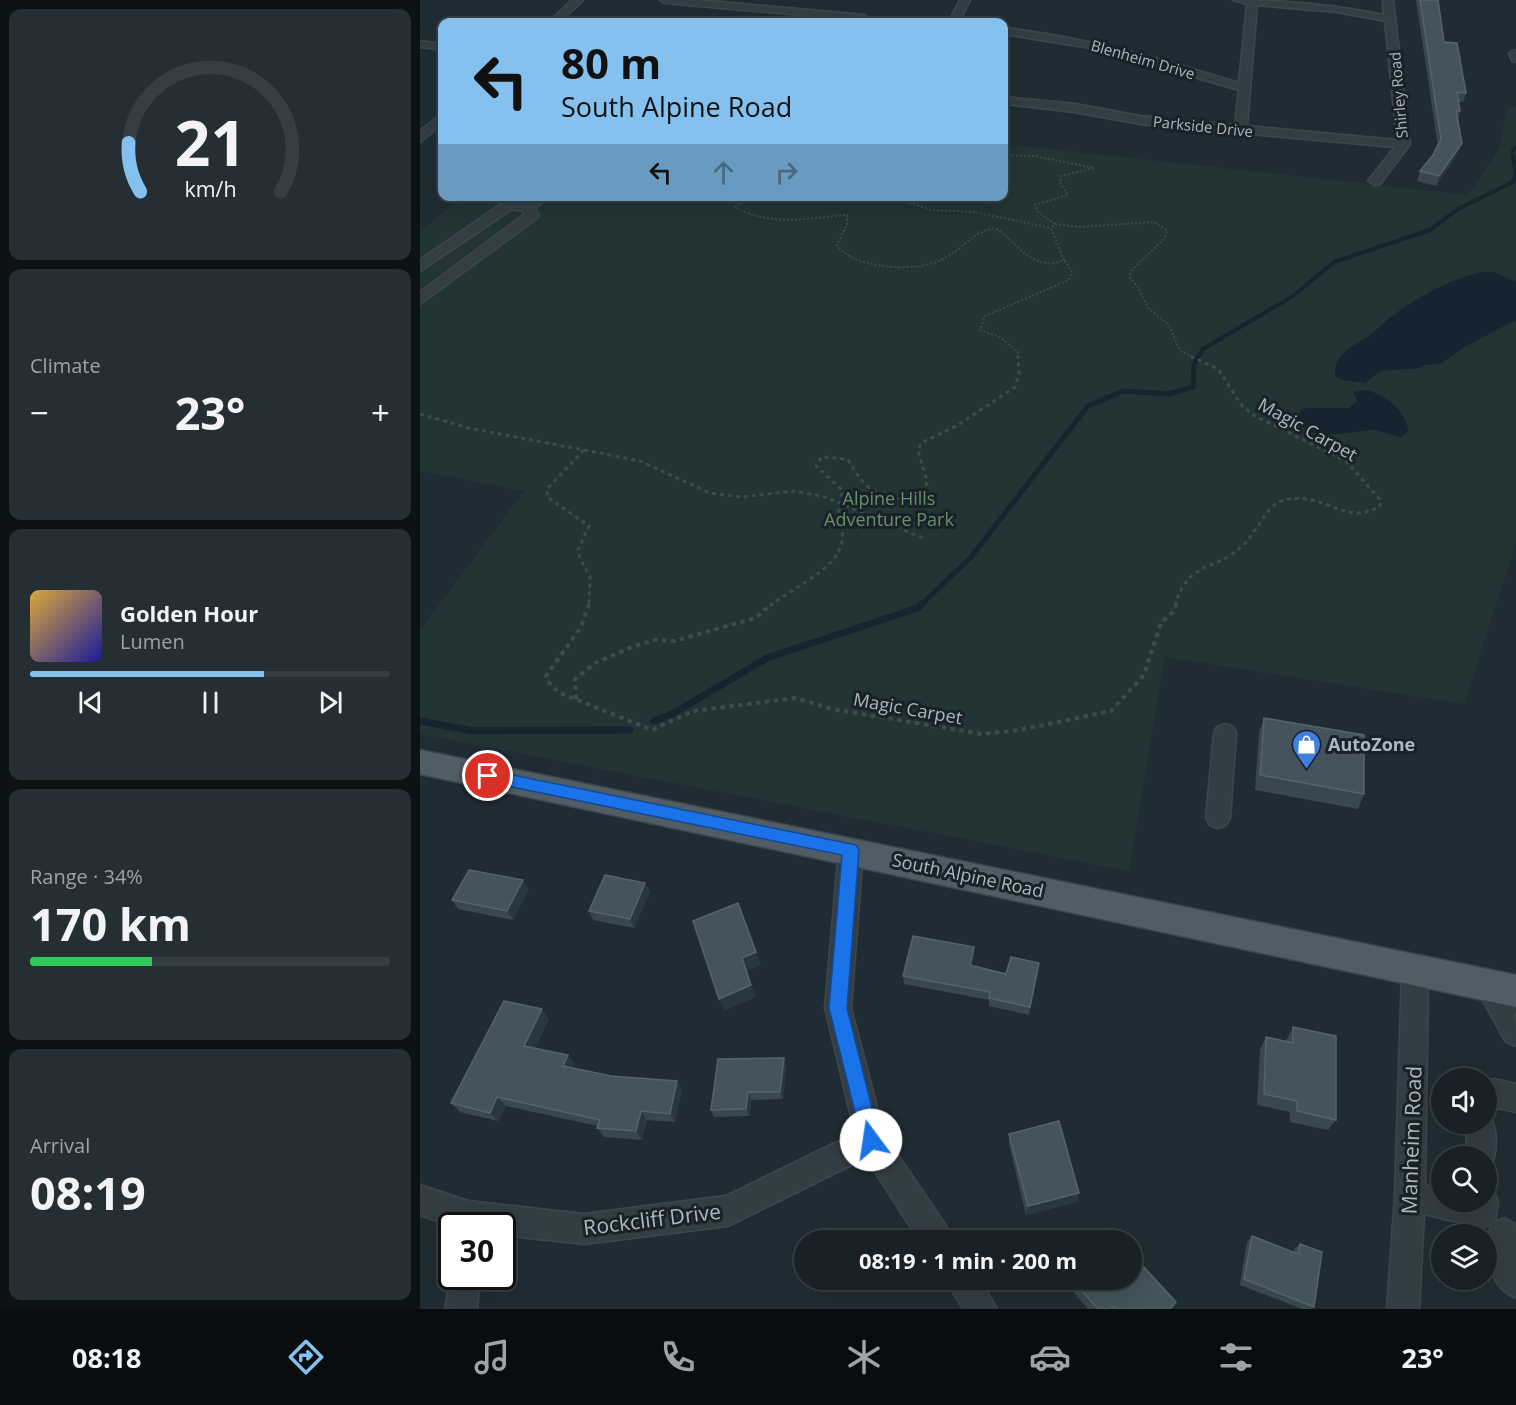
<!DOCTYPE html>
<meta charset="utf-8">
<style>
:root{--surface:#182126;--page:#252e32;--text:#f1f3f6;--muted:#9fa3a7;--line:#363e43;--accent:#84c1ef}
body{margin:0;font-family:"Open Sans",sans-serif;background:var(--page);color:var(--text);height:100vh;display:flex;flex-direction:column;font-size:22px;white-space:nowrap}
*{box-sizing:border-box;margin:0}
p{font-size:20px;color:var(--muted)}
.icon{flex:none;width:33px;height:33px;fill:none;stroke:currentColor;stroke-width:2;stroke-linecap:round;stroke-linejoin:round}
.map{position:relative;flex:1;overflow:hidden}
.panel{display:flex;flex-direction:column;gap:9px;padding:9px;background:#0d1215;width:420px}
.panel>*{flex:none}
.guide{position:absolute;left:18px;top:18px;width:570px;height:183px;border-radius:12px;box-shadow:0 6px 24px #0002,0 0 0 2px var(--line);background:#84c1ef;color:#111;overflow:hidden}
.fabs{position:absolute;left:1011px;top:1068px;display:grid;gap:12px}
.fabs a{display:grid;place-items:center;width:66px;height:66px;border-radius:50%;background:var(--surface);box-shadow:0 6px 24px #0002,0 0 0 2px var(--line);font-size:30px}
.speed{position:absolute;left:18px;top:1212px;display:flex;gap:12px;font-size:30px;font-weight:700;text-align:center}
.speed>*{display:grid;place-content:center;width:78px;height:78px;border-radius:50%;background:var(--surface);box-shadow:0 6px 24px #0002,0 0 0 2px var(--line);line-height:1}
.speed .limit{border:3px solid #111;border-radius:9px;background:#fff;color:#111}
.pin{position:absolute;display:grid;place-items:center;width:51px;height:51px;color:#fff;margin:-26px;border:3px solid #fff;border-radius:50%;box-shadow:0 2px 6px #0007}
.me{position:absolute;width:66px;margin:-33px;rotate:346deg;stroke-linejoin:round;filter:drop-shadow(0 0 4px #0008)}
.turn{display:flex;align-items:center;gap:21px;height:126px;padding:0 24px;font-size:27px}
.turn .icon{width:78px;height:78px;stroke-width:2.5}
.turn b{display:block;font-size:42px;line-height:51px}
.lanes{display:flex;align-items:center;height:57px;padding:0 24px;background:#0003;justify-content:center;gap:30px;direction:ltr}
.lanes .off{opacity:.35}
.big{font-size:45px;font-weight:700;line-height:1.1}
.panel .card{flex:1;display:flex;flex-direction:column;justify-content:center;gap:9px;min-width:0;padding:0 21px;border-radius:12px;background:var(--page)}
.panel .dial{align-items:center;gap:0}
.dial svg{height:156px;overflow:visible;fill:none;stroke:var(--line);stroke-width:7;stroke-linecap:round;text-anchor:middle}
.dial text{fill:var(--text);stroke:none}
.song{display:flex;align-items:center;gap:18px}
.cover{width:72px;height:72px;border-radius:9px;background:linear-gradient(135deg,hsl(40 70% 55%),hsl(240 70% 35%))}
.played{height:6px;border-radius:3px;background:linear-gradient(90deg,var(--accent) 65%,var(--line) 65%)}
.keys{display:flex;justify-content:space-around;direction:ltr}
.heat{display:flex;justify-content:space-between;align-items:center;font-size:33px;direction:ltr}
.charge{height:9px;border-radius:4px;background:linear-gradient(90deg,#34c759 34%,var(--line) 0)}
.trip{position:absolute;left:374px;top:1230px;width:348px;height:60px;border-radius:30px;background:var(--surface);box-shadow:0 6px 24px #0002,0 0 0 2px var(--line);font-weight:700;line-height:60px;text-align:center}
.tab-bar{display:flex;height:96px;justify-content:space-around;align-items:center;background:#0a0d0f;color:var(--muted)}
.tab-bar .icon{width:42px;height:42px}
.tab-bar .selected{color:var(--accent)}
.tab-bar b{font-size:27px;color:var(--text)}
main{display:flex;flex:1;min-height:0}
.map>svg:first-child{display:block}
.green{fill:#223433}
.water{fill:#15242f}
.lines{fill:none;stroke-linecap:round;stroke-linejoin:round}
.stream-far3{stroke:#15242f;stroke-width:3}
.stream-far2{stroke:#15242f;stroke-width:4}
.stream-far1{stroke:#15242f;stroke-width:5}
.stream{stroke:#15242f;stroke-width:7}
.minor-casing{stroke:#3d464d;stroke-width:3}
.major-casing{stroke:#3d464d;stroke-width:3}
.path-far2{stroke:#3a4d4b;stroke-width:2;stroke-dasharray:2 2;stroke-linecap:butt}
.path-far1{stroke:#3a4d4b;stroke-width:3;stroke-dasharray:4 4;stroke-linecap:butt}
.path{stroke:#3a4d4b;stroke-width:4;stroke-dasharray:4.5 4.5;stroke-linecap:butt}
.minor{fill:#333d44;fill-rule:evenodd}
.major{fill:#515d64;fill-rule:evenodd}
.wall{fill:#384750}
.shaded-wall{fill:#29373f}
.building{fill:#44535c;stroke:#55636c;stroke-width:1.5}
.route{fill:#1a73e8;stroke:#114b97;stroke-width:1.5}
.labels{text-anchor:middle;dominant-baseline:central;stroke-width:6;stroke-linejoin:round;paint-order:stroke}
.far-street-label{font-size:15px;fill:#adb8c1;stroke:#192228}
.street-label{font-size:18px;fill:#adb8c1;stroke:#192228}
.park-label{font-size:18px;fill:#678f69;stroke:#192228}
.poi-label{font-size:18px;font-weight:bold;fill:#adb8c1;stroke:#192228;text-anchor:start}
.near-street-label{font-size:21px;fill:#adb8c1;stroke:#192228}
</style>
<main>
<section class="panel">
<div class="card dial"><svg viewBox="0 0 100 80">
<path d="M14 69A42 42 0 1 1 86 69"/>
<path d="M14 69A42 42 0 0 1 8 44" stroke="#84c1ef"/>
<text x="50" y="56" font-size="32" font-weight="700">21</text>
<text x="50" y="72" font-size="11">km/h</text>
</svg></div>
<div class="card"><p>Climate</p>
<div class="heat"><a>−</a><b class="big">23°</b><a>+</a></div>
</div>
<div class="card">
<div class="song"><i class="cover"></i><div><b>Golden Hour</b><p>Lumen</p></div></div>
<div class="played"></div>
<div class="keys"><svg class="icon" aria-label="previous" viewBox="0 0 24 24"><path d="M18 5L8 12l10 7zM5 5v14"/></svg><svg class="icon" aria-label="pause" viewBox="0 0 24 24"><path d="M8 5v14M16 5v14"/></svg><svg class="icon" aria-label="next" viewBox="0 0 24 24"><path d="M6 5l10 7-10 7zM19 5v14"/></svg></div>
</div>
<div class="card"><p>Range · 34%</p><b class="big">170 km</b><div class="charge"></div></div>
<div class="card"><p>Arrival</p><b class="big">08:19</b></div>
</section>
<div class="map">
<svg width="1096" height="1309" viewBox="0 0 1096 1309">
<rect width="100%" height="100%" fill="#202c33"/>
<path class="green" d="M1088,107h8v436l-52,161 -299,-47 -36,214 -709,-137v-104l104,-139 -104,-20v-239l41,-35 543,-1v-52l464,51 31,-47z"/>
<g class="water">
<path d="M1061,272h13l22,10v38l-50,26 -24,17 -17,2 -6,3 -38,3 -16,12 -23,-3 -7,-4c-1,-29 26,-30 41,-46 24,-24 70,-50 105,-58z"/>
<path d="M947,390c18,5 40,21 41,41l-6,6c-10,0 -18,-6 -27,-7 -18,-1 -82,19 -75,-19l6,-3h43l8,-7 -4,-9z"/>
</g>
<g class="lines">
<path class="stream-far3" d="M1093,159l-1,-7 4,-6"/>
<g class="stream-far2">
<path d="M1093,157l3,17"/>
<path d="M778,357l5,-8 90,-53 41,-34 96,-32 28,-21 55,-27 3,-8"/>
</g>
<path class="stream-far1" d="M500,606l51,-49 117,-151 35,-15 45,3 25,-7 1,-23 5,-8"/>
<g class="stream">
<path d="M0,721l53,10 157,-1"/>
<path d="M234,721l20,-8 93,-55 151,-50 4,-4"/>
</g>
<defs>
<g id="minor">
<path d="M152,0h11l-23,22h-11z"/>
<path d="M240,0h39l165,15 5,3 -3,4h-10l1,-2 -192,-17z"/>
<path d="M540,0h10l-11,22h-10z"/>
<path d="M813,0c51,0 101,5 151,15l-1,-15h10l17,144 -30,40 -5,1 -7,-4 27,-34 -255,-23 -65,-12 -71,-8v-7l71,7 65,12 95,9 4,-35 -142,-41 -93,-15v-6c81,9 158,31 235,55l8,-79zM837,5l80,7 48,9 12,119 -150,-14z"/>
<path d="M0,41l22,3v6l-22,-3z"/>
<path d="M1095,50h1v12l-4,-1 -3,-8z"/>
<path d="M22,114v10l-22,18v-11z"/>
<path d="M114,196h16l-15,12 4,7 -2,3 -117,86v-12l105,-78 -3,-3 -10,-2 -92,62v-11l84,-58 20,1z"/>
<path d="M805,724l8,3 3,6 -6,85 -4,7 -8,3 -8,-3 -4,-7 8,-85 3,-6z"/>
<path d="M431,839l9,4 3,7 -12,158 33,126 64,95 4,11h-33l-53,-82 -138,68 -144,18 -82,-9v-9h-50l-32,-11v-30l48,16 116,13 142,-18 129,-63 -30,-125 14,-158 3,-7z"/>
<path d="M995,960l9,3 4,9 -3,213 17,3v14h44v-14l8,3 4,11 -3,20 9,-4 12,7v73c-27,-11 -34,-48 -24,-74l-9,4 -59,-14 -5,95h-32l8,-113 7,-224 4,-9z"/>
<path d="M1068,973c28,12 28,47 28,73l-10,-4 -31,-56 4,-9z"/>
<path d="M1074,1079l22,5v28l-17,-4 -9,6c7,15 8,37 1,52l-5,2v-12h-19l-1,-32h20v-42z"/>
<path d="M32,1268v8h28l-3,33h-32z"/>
<path d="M526,1280h34l17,29h-34z"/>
</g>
<path id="major" d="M0,750l1096,225v32l-1096,-233z"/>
</defs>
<use href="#minor" class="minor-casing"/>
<use href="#major" class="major-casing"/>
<g class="path-far2">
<path d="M334,196l-19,11c34,20 75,11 112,8v10l-10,20c18,25 80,28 106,14 19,-9 30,-28 52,-31 24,15 37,45 69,32l-13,-32 4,-4 -17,-12 -3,-7 33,-10 -8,-12 1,-7 33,-8 -59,-12 -31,-1"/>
<path d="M471,196l40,14 43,2 77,16"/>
<path d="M635,224l25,3 74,-5 13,8 -2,8 -34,33 -1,7 8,9 11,22 20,16 11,26 13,6"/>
<path d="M598,357v-5l-18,-15 -20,-7 5,-14 84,-36 3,-8 -8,-12"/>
</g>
<g class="path-far1">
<path d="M0,414l49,14 115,22 -37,39v8l42,29 -12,26 13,25 -1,29"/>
<path d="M164,450l56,11 70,32 31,4 54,-6 30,6 100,42"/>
<path d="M350,606c21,-18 66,-35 72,-64 2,-9 -2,-20 -3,-28 0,-8 2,-16 3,-24l-26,-24 5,-9 27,2c19,36 36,44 76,38l3,-16 -9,-31 3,-7 37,-18 57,-38 4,-13 -1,-18"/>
<path d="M755,606c13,-46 37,-33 66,-59 16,-13 24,-42 43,-47 30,-8 52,14 77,13 6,-1 12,-4 18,-5l2,-7 -35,-40 -91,-45 -12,-9 -25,-38 -28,-13"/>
</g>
<g class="path">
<path d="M169,604l-8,23 -35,49 5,10 9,7 92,37 41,-19 102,-13 37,11 150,25 37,-4 92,-19 33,-36 17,-52 13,-12 2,-7"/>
<path d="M156,699l-1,-20 20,-16 37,-16 23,-7 20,1 80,-23 17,-14"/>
</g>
<use href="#minor" class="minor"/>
<use href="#major" class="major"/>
</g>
<g class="wall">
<path d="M996,0h22l6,42 22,51 -3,9h-5l2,9 -2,9 1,32 -23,34 -19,-5 3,-10 13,-16 5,-9z"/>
<path d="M844,718l100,76 -6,15 -103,-19 4,-58z"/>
<path d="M225,883l5,9 -16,36 -41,-8 -4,-9z"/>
<path d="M109,889l-16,31 -55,-11 -6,-9z"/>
<path d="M554,947v9l-2,10 34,8 33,-11 -10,52 -40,-9v-6l-85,-16 -1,-8z"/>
<path d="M129,1019l-14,29 33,7 7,9 -2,4 38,8 66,5 5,9 -7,32 -28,-2 -5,20 -38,-3 -7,-9 1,-2 -92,-20 -8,15 -38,-9 -9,-9z"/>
<path d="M873,1027l43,93 -8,10 -38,-8v-10l-33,-7 3,-56 6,-12 20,4z"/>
<path d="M364,1058l2,8 -3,33 -32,1 -2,16 -35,1 -3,-7z"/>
<path d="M589,1134l70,59 -2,9 -51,13 -17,-71z"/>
<path d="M832,1236l42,16v-3l6,-5 14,63 -2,2h-10l-62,-24 7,-43z"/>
<path d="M652,1280l99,29h-83l-18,-21z"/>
</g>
<g class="shaded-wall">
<path d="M1042,143l-3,9 -23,34 3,-10z"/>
<path d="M103,880l6,9 -16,31 -6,-9z"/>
<path d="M225,883l5,9 -16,36 -4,-9z"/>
<path d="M554,947v9l-4,18v-9z"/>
<path d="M336,952l5,13 -15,6 -4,-13z"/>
<path d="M619,963l-1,9 -9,43 1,-8z"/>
<path d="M331,985l5,12 -32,14 -5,-12z"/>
<path d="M122,1009l7,10 -17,36 -8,-9z"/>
<path d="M148,1055l7,9 -5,12 -7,-10z"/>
<path d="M364,1058l2,8 -3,33 -3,-7z"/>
<path d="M257,1081l5,9 -7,32 -5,-8z"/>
<path d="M328,1092l3,8 -2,16 -3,-7z"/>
<path d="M77,1097l9,9 -8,15 -8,-8z"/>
<path d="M221,1111l6,9 -5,20 -6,-9z"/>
<path d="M659,1193l-2,9 -51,13 2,-9z"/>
</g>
<g class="building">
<path d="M1000,0h18l6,42 13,1 9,50 -9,-1 3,19h-4l6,32 -23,33 -19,-5 13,-16 8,-16z"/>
<path d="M844,718l100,17v59l-104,-19z"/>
<path d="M49,870l54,10 -16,31 -55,-11z"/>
<path d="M185,875l40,8 -15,36 -41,-8z"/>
<path d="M318,903l18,49 -14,6 9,27 -32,14 -26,-78z"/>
<path d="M493,936l61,11 -4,18 36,9 5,-17 28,6 -9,44 -41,-9 1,-6 -87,-16z"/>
<path d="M84,1001l38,8 -18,37 44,9 -5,11 48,10 66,5 -7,33 -29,-3 -5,20 -39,-3 3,-8 -103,-23 -7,16 -39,-10z"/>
<path d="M873,1027l43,9v84l-39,-9v-10l-33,-7 2,-57 27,6z"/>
<path d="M364,1058l-4,34h-32l-2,17 -35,1 7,-51z"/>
<path d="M639,1121l20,72 -51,13 -19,-72z"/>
<path d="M693,1234l6,6h-12z"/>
<path d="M832,1236l46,18 2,-10 22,8 -8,55 -70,-28z"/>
<path d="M711,1253l45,49 -6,7h-56l-2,-3 -3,3h-11l-26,-29h59z"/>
</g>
<path class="route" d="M68,770l368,75 3,5 -12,158 33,132 -2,7 -7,2 -7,-2 -2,-7 -33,-132 13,-153 -354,-73 -8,-6z"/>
<defs>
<symbol id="shop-pin" viewBox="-11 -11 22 30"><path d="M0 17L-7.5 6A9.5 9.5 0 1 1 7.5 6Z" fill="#3f7fe0" stroke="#192228"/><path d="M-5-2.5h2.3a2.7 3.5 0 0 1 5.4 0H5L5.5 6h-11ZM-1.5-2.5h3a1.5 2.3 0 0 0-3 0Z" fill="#fff"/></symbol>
</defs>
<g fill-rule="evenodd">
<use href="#shop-pin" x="870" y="728" width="33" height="45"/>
</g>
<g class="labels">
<g class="far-street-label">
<text transform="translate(723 59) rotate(16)">Blenheim Drive</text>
<text transform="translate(978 95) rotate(-95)">Shirley Road</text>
<text transform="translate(783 126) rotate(6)">Parkside Drive</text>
</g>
<g class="street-label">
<text transform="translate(888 429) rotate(29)">Magic Carpet</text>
<text transform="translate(488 708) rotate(10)">Magic Carpet</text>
<text transform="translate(548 875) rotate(12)">South Alpine Road</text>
</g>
<g class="park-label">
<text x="469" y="498">Alpine Hills<tspan x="469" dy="21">Adventure Park</tspan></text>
</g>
<g class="poi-label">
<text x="908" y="744">AutoZone</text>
</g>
<g class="near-street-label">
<text transform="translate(991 1140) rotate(-88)">Manheim Road</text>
<text transform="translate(232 1219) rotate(-7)">Rockcliff Drive</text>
</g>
</g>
</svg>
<div class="fabs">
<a><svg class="icon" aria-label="sound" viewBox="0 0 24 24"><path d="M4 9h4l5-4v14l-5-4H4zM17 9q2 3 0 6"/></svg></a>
<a><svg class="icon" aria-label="search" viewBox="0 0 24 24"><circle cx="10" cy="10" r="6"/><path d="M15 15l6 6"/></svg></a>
<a><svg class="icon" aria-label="layers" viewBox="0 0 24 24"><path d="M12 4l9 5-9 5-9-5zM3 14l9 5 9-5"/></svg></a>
</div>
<div class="speed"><div class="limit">30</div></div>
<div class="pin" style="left:68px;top:776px;background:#d93025"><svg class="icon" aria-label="arrive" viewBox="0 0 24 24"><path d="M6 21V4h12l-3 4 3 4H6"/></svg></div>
<svg class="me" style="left:451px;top:1140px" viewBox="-20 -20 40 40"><circle r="19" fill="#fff"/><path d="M0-13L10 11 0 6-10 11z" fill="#1a73e8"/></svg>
<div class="trip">08:19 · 1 min · 200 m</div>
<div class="guide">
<div class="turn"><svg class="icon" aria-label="left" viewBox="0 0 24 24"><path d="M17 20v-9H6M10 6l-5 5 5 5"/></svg><div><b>80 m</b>South Alpine Road</div></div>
<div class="lanes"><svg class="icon" aria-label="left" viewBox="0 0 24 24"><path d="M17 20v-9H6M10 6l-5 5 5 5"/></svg><svg class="icon off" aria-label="ahead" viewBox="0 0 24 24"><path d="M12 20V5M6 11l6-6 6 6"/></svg><svg class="icon off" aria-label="right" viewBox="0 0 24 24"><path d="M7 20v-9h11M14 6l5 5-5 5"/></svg></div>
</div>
</div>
</main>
<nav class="tab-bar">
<b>08:18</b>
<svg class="icon selected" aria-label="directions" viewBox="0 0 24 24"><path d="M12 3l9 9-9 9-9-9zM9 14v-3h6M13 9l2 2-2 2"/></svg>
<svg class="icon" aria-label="music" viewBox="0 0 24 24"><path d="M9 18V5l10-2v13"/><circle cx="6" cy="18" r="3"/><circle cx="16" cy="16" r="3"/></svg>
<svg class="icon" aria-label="phone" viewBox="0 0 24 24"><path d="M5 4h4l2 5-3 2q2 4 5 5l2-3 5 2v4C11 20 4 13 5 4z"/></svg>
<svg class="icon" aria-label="climate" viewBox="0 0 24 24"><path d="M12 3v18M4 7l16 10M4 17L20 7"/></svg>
<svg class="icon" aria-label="car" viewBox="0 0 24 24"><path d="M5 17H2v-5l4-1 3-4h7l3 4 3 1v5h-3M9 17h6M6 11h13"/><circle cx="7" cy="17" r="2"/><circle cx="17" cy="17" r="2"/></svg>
<svg class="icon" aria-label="filters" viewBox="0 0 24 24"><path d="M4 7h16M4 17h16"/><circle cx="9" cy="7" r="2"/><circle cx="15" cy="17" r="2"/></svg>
<b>23°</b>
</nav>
